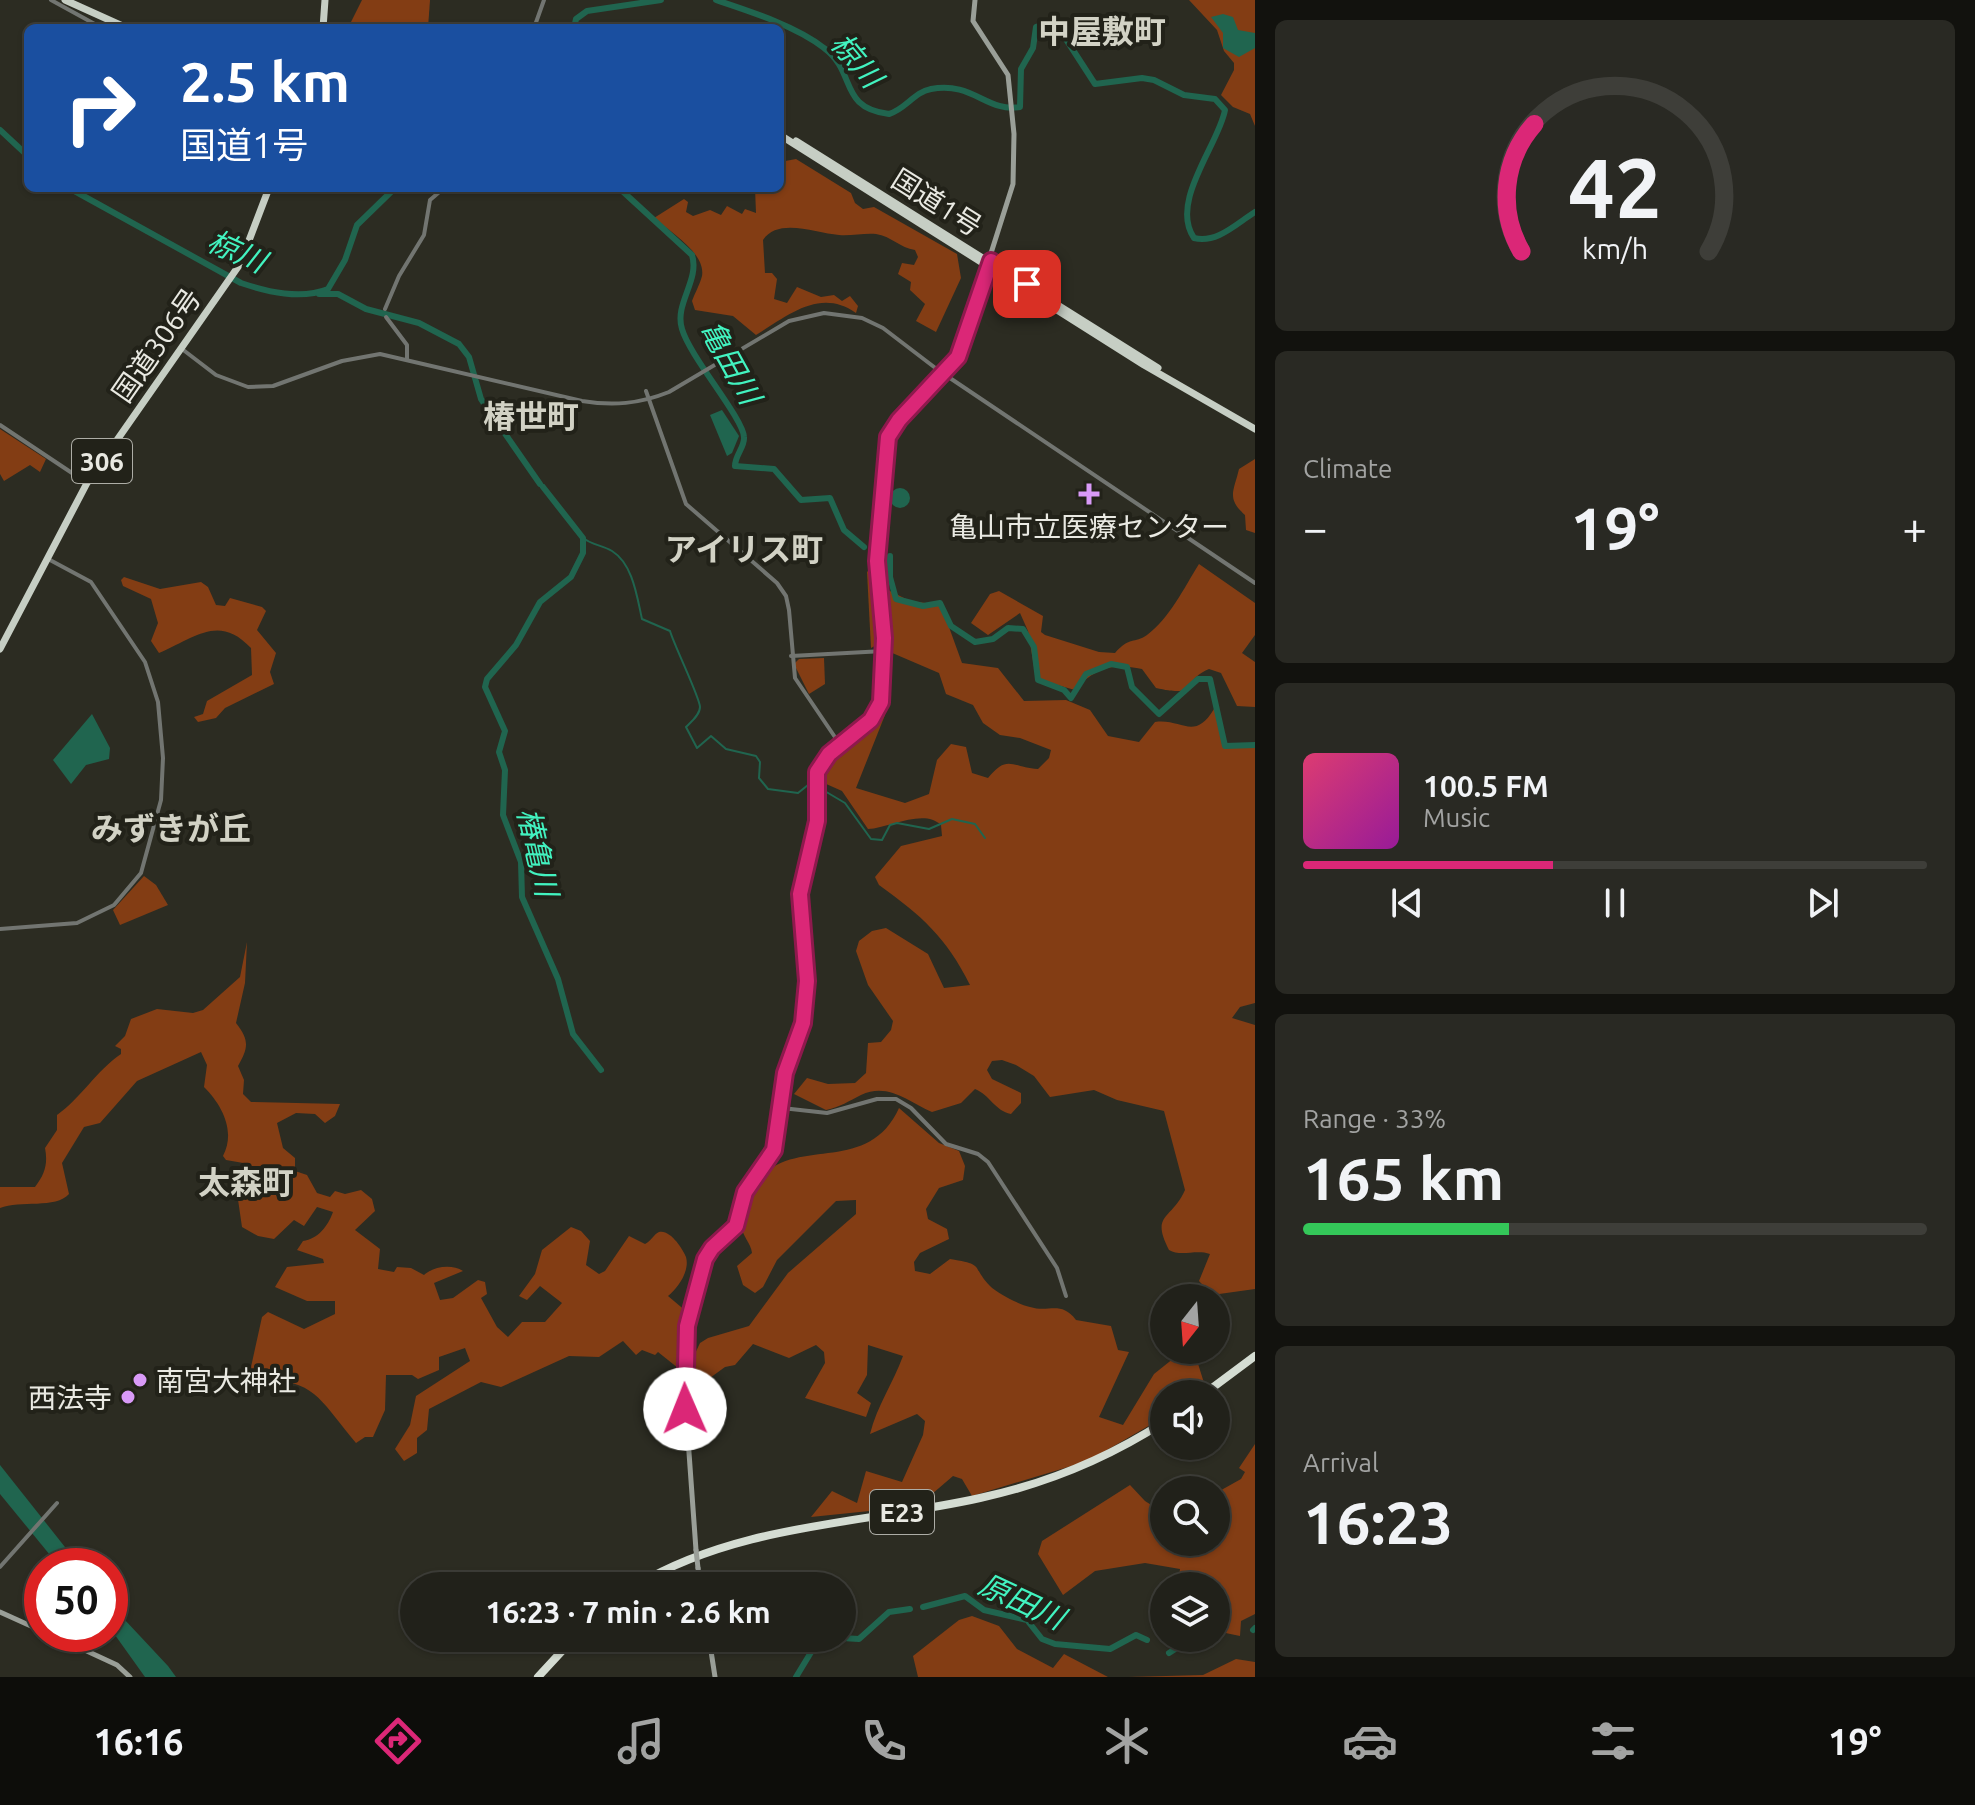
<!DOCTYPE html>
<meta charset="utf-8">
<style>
:root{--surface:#21211a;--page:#292923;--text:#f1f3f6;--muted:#a2a3a2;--line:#3e3e39;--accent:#db2777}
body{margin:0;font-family:Ubuntu,"Noto Sans JP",sans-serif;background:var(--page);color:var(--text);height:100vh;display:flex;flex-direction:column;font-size:30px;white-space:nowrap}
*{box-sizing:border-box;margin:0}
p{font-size:26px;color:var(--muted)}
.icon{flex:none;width:44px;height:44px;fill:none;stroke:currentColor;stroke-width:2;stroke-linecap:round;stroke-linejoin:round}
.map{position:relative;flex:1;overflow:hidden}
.details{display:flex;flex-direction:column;gap:20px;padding:20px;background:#12120e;width:720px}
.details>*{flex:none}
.guide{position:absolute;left:24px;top:24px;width:760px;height:168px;border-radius:12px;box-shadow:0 2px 6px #0004,0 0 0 2px var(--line);background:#1a4fa0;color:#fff;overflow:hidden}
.needle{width:52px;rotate:197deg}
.fabs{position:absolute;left:1150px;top:1284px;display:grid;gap:16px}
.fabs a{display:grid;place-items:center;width:80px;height:80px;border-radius:50%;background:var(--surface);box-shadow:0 2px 6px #0004,0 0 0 2px var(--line);font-size:40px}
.speed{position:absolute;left:24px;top:1548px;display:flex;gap:16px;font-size:40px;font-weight:700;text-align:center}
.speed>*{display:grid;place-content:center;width:104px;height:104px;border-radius:50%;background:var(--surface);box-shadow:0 2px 6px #0004,0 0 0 2px var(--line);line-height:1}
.speed .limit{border:12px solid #d22;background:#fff;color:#111}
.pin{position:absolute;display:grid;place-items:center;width:68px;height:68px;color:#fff;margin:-34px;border-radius:16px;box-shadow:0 4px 12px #0006}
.me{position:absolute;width:88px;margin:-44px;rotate:359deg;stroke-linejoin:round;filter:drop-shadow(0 0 6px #0008)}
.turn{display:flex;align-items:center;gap:28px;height:168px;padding:0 24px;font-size:36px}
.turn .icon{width:104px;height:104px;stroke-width:2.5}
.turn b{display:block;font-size:56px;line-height:68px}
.big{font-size:60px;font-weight:600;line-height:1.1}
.details .widget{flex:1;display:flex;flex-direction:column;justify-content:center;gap:12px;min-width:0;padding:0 28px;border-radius:12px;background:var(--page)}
.details .dial{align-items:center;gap:0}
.dial svg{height:208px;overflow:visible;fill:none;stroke:var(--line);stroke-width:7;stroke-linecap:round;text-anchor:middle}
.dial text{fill:var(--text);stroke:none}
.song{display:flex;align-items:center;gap:24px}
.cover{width:96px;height:96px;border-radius:12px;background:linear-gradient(135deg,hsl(340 70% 55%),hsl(300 70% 35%))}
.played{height:8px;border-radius:4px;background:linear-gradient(90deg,var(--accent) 40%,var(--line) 40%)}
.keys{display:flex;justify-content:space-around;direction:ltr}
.heat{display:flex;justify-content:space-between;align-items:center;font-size:44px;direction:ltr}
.charge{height:12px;border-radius:6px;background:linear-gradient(90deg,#34c759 33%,var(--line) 0)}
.trip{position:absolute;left:400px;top:1572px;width:456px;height:80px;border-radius:40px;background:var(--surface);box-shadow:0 2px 6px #0004,0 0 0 2px var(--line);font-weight:600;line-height:80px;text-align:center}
.menu{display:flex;height:128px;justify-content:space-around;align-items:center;background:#0d0d0a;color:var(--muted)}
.menu .icon{width:56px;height:56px}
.menu .on{color:var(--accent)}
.menu b{font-size:36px;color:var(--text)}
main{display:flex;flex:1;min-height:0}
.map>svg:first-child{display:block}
.green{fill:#833d14}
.water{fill:#20654f}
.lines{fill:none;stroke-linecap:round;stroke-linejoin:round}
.stream{stroke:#20654f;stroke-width:2}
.river{stroke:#20654f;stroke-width:6}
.tertiary{stroke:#727571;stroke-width:4}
.secondary{stroke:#9a9f98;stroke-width:5}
.trunk{stroke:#c6cec4;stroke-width:7}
.motorway{stroke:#d4dcd2;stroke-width:8}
.secondary-bridge{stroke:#9a9f98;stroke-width:5}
.route-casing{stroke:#8e194d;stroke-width:20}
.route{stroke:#db2777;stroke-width:14}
.poi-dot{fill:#d99af7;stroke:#222219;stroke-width:3}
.labels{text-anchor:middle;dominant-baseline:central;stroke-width:8;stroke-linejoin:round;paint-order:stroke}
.shield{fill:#222219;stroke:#adada6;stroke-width:2}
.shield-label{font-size:26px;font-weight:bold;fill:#e9e9e2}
.street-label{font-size:28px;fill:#e9e9e2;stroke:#222219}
.poi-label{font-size:28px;fill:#e9e9e2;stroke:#222219}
.water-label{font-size:30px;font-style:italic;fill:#42f3c0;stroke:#222219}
.quarter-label{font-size:32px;font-weight:bold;fill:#d2d2c5;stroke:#222219}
</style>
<main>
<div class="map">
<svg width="1255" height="1677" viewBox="0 0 1255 1677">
<rect width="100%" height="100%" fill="#2c2c22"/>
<g class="green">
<path d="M362,0h68l-2,28h-80z"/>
<path d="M1189,0h66v126l-5,-12 -17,-7 -12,-12 13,-25v-7l-10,-12 -7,-21z"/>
<path d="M796,159l55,34 4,10 8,6 11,-2 83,47 4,24 -25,54 -20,-11 9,-17 -15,-14 1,-8 -13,-8 4,-11 12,2 4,-8 -3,-7c-15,-2 -24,-14 -39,-16 -12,-1 -25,2 -37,1 -23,-2 -61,-18 -76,5l2,33h7l5,6 -3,20 13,4 10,-16 24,10 13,-2 8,6 8,-5 8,10 -2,7c-36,-26 -69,3 -100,22l-23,-19 -38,-6 -3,-9c3,-8 8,-17 10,-25 4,-23 -33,-45 -48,-58l30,-19 4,3 -2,10 7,4 17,-6 11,5 6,-9 15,8 3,-5 11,4 -1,-25h25v-26z"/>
<path d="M0,429l46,30 -6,13 -10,-7 -26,16 -4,-7z"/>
<path d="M1255,459v74l-9,-3 -1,-15c-19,-17 -11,-24 -6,-46z"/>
<path d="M1199,564l56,39v32l-13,18 13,9v45l-18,-1 -16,-33 -12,-4c-29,12 -8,29 -53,19l-14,-19c-28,-6 -47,-2 -67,21l-39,-11 -8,-48 -8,-18 -32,22 -17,-12 19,-29 9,-3 44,25 -2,16 4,3 54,17 16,1c15,-17 19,-9 32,-18 22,-16 37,-47 52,-71z"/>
<path d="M874,565l6,78 -9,5 -4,-76z"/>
<path d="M124,577l36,12 41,-7 7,5 8,18 9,1 5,-8 32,9 4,4 -9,19 19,23 -6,19 4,12 -49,24 -9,10 -18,4 -4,-5 9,-3 4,-13 45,-26 -1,-27c-32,-34 -55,-11 -92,5l-8,-12 7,-18 -7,-24 -28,-13 -2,-6z"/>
<path d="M882,587l28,14 31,4 21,58 36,5 26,33 42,-1 24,10 18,26 31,6 16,-20c27,-4 39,20 59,-13l5,8 3,27 33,4v255l-15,4 -8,11 23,7v264l-43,6 -13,-14 11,-27c-14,-5 -29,3 -41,-4 -19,-37 3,-30 16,-60l-21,-79 -47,-11 -23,-10 -44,7 -16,-21 -18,-11 -14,-5 -10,1 -5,9 5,9 29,14v10l-10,11c-16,-3 -21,-19 -36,-25l-14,14 -29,9c-23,-10 -44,-30 -71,-17 -12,6 -21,12 -35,15l-32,-16 13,-16 21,6 27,-1 11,-10 2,-30 13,-1 10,-12 2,-9 -25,-36 -12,-34 3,-10 13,-10 14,-3 42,26 16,34 26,-3c-24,-48 -48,-69 -91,-100l-4,-8 26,-31 41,-10 -1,-11c-17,-17 -52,3 -73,4l-26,-38 -18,-8c-4,-25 40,-52 56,-69l5,1 -29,73 49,15 24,-9 8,-34 14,-16 15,3 6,26 16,5c20,-25 24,-10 50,-9l11,-11 2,-8 -31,-12 -20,-3 -17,-12 -10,-18 -27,-11 -7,-21 -49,-21z"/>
<path d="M824,658l1,26 -16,10 -15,-30 5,-5z"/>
<path d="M144,876l12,9 12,20 -48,20 -7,-15z"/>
<path d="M247,942l-2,41 -9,40c14,18 12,25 2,43l6,14 -1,14 8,8 89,2 -5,12 -10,7 -10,-9 -19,-1 -19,10 6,25 12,10v13l12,4 10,18 13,4 5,-6 10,3 16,-4 11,9 3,12 -20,19 25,19 -2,20 16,3 3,-5 14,1 13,7c10,-9 28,-11 39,-4l-29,12 6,17 13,-2 25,-18 7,2 2,12 -6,4 16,29 11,10 14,-15h23l17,-19 -22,-17 -13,14 -8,-4 16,-22 7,-24 29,-23 10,4 9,10 -4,24 13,9 6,-3 24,-35 16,8c6,-3 9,-10 14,-12 11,-3 24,17 27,25 4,14 -8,31 -18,39l19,16 -5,17v38l-4,1 -20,-16 -3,3 -13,-5 -6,5 -13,-14 -24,16 -30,-1 -68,31 -20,-5 -52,27 -2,21 -10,8v15l-13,8 -9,-12 15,-24 6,-29 54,-35 -5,-13 -26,9v13l-21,9 -6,-4h-26l-1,35 -12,27h-8l-9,6c-38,-45 -44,-71 -111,-59l-2,-5 8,-12 11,-50 6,-5 36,17 31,-15v-13h-28l-32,-14 12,-20 37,-4 -1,-4 -26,-9 6,-9c15,-2 25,-15 30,-29l-16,-5 -13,19 -10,-6 -20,19 -16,-3 -16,-9 -6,-41 17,-3 6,-9 -10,-10 -23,-4 -3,-4c13,-25 -1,-51 -19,-69l3,-22 -6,-13 -64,29 -37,42 -16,4 -22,36 7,31c-13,15 -49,6 -69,14v-21h35c10,-13 13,-23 10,-39l12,-18v-15c25,-18 39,-44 64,-61v-5l-6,-3 10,-10 6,-17 26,-10 36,4 10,-3 37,-33z"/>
<path d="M899,1108l40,35 20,8 6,15 -2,14 -24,8 -13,21 2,10 19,10 2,10 -29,14 -6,9 1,9 15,3 20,-15c36,6 20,6 40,27 7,7 30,19 40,21 19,6 31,-7 46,13l35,6 7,24 11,2 -30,65 24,8 31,-51 30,-24 10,1 11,35 -9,8h-32v23l-76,44 -116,35 -10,-17 -9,-3 -35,30 -107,11 21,-26 25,12 9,-32 36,11 21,-47 2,-14 -8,-7 -47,20c7,-28 23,-51 33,-78l-35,-11 -1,30 -10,18 14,10 -5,14 -61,-19 20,-35 -1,-11 -8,-7 -27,13 -36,-14 -18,21 -10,2 -22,16 -12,-21 9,-19 8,-5 41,-12 39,-53 68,-59v-14l-20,1 -59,59 -14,27 -8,6 -12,-8 -6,-19 15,-13c-1,-10 -10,-17 -11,-28 0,-13 5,-24 11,-35 32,-61 114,-9 147,-82z"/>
<path d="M1255,1444v170l-14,7 -1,15 -24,-5v-45h-38l2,-17 -35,-6 -50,8 -32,24 -25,-41 4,-13 88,-56 15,16 19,12v29h52v-49l25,-14 4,-7 -6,-4z"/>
<path d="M972,1616l27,10 18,23 36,19 11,-14 44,23h-190l-5,-21 46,-36z"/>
<path d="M1236,1659l19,3v15h-127l75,-2z"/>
</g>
<g class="water">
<path d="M1223,14l10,3 5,13 17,3v15l-16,9 -16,-9v-15l-12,-16z"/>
<path d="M722,410l17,26 -7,17 -5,3 -17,-41z"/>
<circle cx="900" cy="498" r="10"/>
<path d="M92,714l18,34 -1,11 -23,6 -15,19 -18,-24z"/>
<path d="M0,1465l80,101h-21l-59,-72z"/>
<path d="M110,1604l58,62 8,11h-31l-35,-49z"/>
</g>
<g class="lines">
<g class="stream">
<path d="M583,538c9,7 19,7 29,13 21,13 25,46 30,68l28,12c4,14 30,67 30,76 0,8 -9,15 -14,20l11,21 14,-12 15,13 30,7 4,6 -1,16 9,11 30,4 10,-8"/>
<path d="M823,790l22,13 26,36 11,1 8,-15 7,-2 32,6 23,-10 23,5 10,14"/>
</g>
<g class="river">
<path d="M716,0c33,11 80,26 108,48 33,24 14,60 65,66 17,-5 25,-22 42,-25 42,-8 56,24 89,18l1,-38 12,-21 3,-21 11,-3 15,9 33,51 47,-6 12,2 30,15 31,4 10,11c-6,34 -56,92 -31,128 23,6 43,-15 61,-26"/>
<path d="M574,28l2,-9 11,-8 74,-11"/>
<path d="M0,130l28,26"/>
<path d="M69,188l172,95c27,9 60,17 87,6l17,-29 12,-35 38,-37"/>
<path d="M619,188l73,67c8,25 -18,49 -10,74 8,28 61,89 62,108 1,10 -9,18 -9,29l39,3 27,31 29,-2 14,32 20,17"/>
<path d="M319,294h19l28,15 53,14 40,21 10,13 12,42 59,85"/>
<path d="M543,487l40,51v15l-12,24 -31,25 -24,43 -29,34 -2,8 20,44 -6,21 6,18 -2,45 18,47 1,35 36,82 15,55 28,36"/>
<path d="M890,556v21l6,22 27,7 17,-3 11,23 24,16 18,-3 15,-11 15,1 11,18 4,33 26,10 7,8 15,-24 25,-10 16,3 5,20 27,27 39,-35h12l15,67 30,-1"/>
<path d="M923,1607l42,-11 19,14 43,10 15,19 13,5 55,5 26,-14 11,5"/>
<path d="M1253,1630l2,-2"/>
<path d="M842,1638l17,1 30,-27 21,-3"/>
<path d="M1169,1653l14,-9 32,-5"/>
<path d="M796,1677l17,-28 25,-11"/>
</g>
<g class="tertiary">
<path d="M51,0l51,28"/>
<path d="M534,28l10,-28"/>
<path d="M385,309l14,-33 25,-41 6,-35 14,-12"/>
<path d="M386,317l21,28v14"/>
<path d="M182,349l34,26 32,12 25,-1 69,-25 38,-7 202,47c31,5 57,3 87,-9l120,-71 35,-8 38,5 21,10 55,42 317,213"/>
<path d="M646,391l40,113 91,79 9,13 3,14 6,68 46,68"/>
<path d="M0,425l87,58"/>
<path d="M791,656l93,-5"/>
<path d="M0,929l77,-6 37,-18 27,-32 20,-73 2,-42 -5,-56 -13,-40 -54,-80 -41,-22"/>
<path d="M782,1108l45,5 50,-14h19l15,9 35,36 32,10 10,8 69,106 9,28"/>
<path d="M0,1567l57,-64"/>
</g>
<g class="secondary">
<path d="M696,1550l-12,-167 5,-65 18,-63 29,-29 9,-34 23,-31 8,-17 9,-71 18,-50 4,-42 -7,-87 17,-73v-49l12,-18 42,-34 10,-18 3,-64 -7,-77 10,-119 7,-16 64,-69 55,-173 1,-50 -6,-59 -35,-54 2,-21"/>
<path d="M698,1568l2,18"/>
<path d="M0,1612l42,19"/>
<path d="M50,1634l67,31 13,12"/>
<path d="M709,1638l6,39"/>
</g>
<g class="trunk">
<path d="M65,0l62,28"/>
<path d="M323,28l2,-28"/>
<path d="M780,135l364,230 111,64"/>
<path d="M796,141l362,227"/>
<path d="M0,649l87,-166 153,-219 29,-76"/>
</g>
<g class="motorway">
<path d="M1204,1394l51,-38"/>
<path d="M635,1586c105,-63 229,-62 345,-88 65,-14 128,-40 184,-76"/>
<path d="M538,1677l36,-39"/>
</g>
<path class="secondary-bridge" d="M696,1550l2,18"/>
</g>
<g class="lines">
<defs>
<path id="route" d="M685,1409l2,-83 18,-67 7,-11 24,-22 9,-34 29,-42 11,-77 18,-50 4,-42 -7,-87 17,-73v-49l12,-18 42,-34 10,-18 3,-64 -7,-77 11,-124 11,-17 59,-63 33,-96 36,23"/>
</defs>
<use href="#route" class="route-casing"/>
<use href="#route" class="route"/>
</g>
<g class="poi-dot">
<path d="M1085 482h8v8h8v8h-8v8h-8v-8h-8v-8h8z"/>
<circle cx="140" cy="1380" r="8"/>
<circle cx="128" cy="1397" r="8"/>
</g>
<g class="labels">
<g class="shield">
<rect x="72" y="439" width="60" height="44" rx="6"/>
<rect x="870" y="1490" width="64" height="44" rx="6"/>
</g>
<g class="shield-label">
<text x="102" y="461">306</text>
<text x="902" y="1512">E23</text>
</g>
<g class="street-label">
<text transform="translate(937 202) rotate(32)">国道1号</text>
<text transform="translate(156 345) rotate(-55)">国道306号</text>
</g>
<g class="poi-label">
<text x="1089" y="526">亀山市立医療センター</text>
<text x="156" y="1380" text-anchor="start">南宮大神社</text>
<text x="112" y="1397" text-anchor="end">西法寺</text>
</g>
<g class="water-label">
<text transform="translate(857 60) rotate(50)">椋川</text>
<text transform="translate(237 251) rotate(24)">椋川</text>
<text transform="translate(731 362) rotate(61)">亀田川</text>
<text transform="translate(538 852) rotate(77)">椿亀川</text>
<text transform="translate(1022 1601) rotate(25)">原田川</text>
</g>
<g class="quarter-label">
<text x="1102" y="31">中屋敷町</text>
<text x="531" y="416">椿世町</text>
<text x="744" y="549">アイリス町</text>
<text x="171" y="828">みずきが丘</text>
<text x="246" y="1182">太森町</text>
</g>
</g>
</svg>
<div class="fabs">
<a><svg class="needle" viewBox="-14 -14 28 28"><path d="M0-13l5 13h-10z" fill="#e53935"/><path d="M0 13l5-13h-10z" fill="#a2a3a2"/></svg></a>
<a><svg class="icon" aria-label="sound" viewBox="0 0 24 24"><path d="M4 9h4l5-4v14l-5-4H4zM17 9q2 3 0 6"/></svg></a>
<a><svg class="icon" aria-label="search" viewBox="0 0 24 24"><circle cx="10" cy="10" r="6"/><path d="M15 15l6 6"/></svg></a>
<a><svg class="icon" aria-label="layers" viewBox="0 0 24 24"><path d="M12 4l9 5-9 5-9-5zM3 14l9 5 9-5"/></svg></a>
</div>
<div class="speed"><div class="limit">50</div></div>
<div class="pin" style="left:1027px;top:284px;background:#d93025"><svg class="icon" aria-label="arrive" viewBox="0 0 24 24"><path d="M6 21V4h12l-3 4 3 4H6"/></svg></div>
<svg class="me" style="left:685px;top:1409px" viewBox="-20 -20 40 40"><circle r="19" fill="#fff"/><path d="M0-13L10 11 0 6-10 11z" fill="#db2777"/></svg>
<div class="trip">16:23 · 7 min · 2.6 km</div>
<div class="guide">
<div class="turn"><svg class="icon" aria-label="right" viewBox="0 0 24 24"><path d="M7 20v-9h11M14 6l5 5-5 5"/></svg><div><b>2.5 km</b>国道1号</div></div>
</div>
</div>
<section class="details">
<div class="widget dial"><svg viewBox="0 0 100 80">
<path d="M14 69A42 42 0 1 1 86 69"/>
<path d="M14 69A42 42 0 0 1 19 20" stroke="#db2777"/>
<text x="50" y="56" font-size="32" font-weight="700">42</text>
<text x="50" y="72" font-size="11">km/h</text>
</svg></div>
<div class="widget"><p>Climate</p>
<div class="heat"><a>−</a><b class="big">19°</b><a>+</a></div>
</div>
<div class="widget">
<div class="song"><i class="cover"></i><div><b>100.5 FM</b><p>Music</p></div></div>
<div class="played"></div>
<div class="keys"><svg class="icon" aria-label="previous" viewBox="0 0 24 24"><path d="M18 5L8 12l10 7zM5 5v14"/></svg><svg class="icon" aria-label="pause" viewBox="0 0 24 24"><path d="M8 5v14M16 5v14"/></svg><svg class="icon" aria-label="next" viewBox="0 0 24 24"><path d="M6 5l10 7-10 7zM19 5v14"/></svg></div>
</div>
<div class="widget"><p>Range · 33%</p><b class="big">165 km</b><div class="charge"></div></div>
<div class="widget"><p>Arrival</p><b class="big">16:23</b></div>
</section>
</main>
<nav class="menu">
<b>16:16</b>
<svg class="icon on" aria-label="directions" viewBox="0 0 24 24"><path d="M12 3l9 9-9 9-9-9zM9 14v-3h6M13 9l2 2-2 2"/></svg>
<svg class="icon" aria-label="music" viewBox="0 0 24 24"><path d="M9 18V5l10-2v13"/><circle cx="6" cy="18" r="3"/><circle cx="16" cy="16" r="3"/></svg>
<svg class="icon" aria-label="phone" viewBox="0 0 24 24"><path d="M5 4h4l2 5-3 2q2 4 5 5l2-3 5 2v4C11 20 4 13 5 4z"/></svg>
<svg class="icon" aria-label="climate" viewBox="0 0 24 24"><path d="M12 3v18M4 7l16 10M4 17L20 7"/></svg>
<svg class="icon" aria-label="car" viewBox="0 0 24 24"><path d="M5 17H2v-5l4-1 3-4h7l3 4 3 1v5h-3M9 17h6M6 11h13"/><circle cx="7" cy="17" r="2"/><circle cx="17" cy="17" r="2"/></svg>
<svg class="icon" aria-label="filters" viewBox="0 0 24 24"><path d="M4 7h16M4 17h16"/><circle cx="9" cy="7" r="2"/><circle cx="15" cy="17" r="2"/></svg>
<b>19°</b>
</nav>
